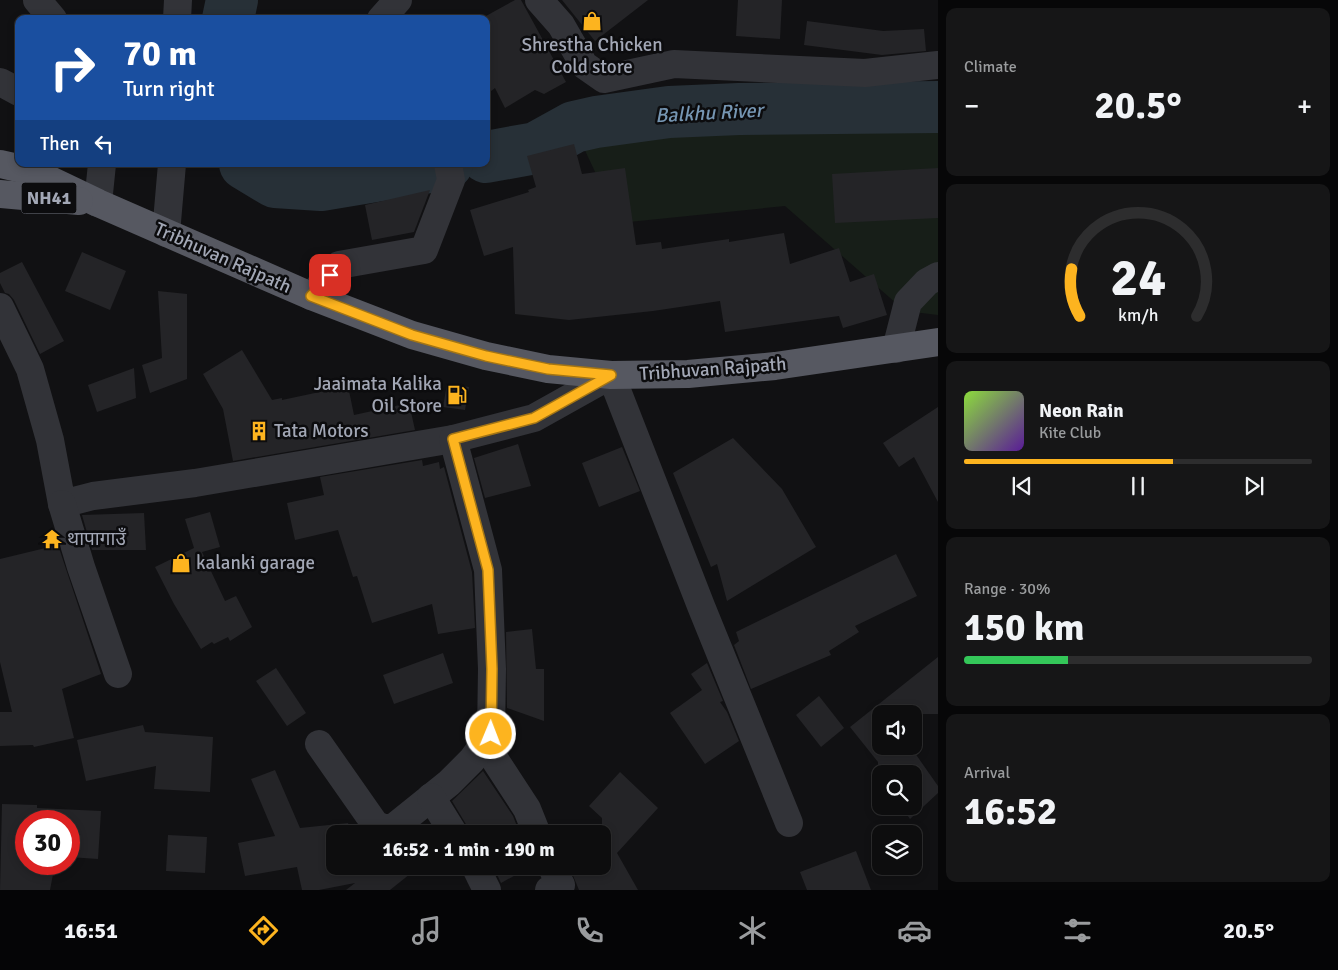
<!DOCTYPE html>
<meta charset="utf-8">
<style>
:root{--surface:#0d0d0e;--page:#161617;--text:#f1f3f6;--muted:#9a9c9e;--line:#2d2d2e;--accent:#fdb41f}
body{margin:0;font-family:Signika,"Noto Sans Devanagari",sans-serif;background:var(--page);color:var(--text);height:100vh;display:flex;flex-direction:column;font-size:19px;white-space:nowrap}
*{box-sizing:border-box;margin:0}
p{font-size:16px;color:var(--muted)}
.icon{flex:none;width:28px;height:28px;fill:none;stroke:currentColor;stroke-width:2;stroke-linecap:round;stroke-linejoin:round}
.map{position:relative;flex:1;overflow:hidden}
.side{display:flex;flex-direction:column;gap:8px;padding:8px;background:#070708;width:400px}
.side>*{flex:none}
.guide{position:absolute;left:15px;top:15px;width:475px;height:152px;border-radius:10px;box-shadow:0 2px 8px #0003,0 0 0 1px var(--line);background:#1a4fa0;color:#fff;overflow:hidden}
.controls{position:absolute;left:872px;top:705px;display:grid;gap:10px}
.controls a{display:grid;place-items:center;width:50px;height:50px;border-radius:10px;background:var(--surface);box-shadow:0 2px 8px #0003,0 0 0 1px var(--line);font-size:25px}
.speed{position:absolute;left:15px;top:810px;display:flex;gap:10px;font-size:25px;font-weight:700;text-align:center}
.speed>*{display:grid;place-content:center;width:65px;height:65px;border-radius:50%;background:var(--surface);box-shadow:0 2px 8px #0003,0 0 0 1px var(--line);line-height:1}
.speed .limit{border:8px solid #d22;background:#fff;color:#111}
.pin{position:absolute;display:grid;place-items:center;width:42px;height:42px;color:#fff;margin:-21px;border-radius:10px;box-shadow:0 2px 8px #0006}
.me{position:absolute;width:55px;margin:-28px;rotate:1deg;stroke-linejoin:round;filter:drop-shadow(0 0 4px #0008)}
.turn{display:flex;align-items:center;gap:18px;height:105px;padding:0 25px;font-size:22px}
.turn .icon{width:65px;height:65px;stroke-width:2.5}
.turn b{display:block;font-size:35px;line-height:42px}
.then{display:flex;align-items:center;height:48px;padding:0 25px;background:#0003;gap:10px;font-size:19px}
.big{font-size:38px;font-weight:700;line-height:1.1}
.side .widget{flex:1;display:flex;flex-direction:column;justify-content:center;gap:8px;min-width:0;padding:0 18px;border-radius:10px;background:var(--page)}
.side .dial{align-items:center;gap:0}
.dial svg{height:130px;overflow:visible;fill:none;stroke:var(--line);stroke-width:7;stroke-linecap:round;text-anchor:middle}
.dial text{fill:var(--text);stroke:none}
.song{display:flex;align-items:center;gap:15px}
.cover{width:60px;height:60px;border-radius:8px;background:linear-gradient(135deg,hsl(90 70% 55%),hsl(270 70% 35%))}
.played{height:5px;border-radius:2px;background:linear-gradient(90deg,var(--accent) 60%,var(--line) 60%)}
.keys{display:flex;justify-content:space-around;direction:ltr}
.heat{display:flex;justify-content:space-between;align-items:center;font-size:28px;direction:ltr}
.charge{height:8px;border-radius:4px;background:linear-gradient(90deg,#34c759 30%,var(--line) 0)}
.trip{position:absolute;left:326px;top:825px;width:285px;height:50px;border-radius:10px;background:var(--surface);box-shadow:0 2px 8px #0003,0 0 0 1px var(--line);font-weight:700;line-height:50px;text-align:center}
.tabs{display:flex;height:80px;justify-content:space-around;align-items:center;background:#050506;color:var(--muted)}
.tabs .icon{width:35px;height:35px}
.tabs .on{color:var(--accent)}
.tabs b{font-size:22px;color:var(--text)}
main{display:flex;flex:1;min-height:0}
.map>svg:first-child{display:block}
.green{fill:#171e18}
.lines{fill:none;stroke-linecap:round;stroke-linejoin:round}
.river{stroke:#273037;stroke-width:52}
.building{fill:#242427}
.minor{stroke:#323338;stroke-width:28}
.trunk{stroke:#565861;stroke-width:28}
.route-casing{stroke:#a47514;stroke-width:12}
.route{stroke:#fdb41f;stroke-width:9}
.labels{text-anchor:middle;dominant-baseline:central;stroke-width:5;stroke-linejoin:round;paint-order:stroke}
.shield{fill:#0c0c0e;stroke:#757883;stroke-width:1}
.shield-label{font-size:18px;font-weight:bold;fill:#a2a7b5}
.poi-label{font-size:19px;fill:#a2a7b5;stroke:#0c0c0e;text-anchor:start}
.street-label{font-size:19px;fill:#a2a7b5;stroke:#0c0c0e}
.water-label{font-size:20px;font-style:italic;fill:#7696b3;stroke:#0c0c0e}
</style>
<main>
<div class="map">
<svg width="938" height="890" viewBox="0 0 938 890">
<rect width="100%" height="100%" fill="#111113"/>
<path class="green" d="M938,117v198l-33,-4 -120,-105 -166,17 -45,-96 296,6z"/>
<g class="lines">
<g class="river">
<path d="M228,19l4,-19"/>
<path d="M486,157l50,-9 38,-21 22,-5 73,-10 70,-3 199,-2"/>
<path d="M245,164l30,18 46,3 126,-21"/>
</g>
</g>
<g class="building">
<path d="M515,0h6l45,82 -22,12 -9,-4 -30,18 -10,-20 -9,7v-79z"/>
<path d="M562,0h86l-53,41z"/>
<path d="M738,0h44l-2,39 -44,-3z"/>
<path d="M807,21l76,10 41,-2 2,22 -44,4 -78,-10z"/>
<path d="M574,144l8,30 43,-6 11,77 25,-3 1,7 67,-10v3l55,-9 6,31 49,-16 11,34 24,-8 13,41 -44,13 -4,-12 -114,16 -5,-31 -67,10 -84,9 -54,-6 -2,-67 -29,9 -14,-46 59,-18 -1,-2 8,-3 -9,-31z"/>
<path d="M938,168v50l-103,5 -3,-49z"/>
<path d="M430,190l-16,42 -42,8 -7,-35z"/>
<path d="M82,252l44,19 -16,39 -45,-19z"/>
<path d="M22,262l42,79 -24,13 -26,-54 -5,-6 -4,-1 -5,-10v-10z"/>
<path d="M158,291l29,3v85l-37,14 -8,-28 20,-7z"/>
<path d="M242,350l30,50 10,-2v2l66,-14 6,29 55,-12 6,27 -182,31 -10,-52 -20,-35z"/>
<path d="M134,368l2,30 -39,14 -9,-27z"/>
<path d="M447,384l22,3 -4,23 -22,-3z"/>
<path d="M938,407v95l-24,-45 -15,10 -16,-24z"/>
<path d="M733,438l49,51 34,58 -89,54 -10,-37 -6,3 -38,-94z"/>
<path d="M518,444l13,42 -46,12 -11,-40z"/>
<path d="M622,447l18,44 -41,16 -17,-44z"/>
<path d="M422,460l1,6 16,-4 1,7 4,-2 28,105 3,56 -37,6 -6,-30 -60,19 -15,-47 -4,1 -15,-47 -43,10 -8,-37 37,-8 -4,-18z"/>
<path d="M210,512l10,35 -18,5 23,49 11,-5 16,31 -22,14 -2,-4 -14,7 -2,-2 -11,7 -27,-45 -19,-37 39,-19 -9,-29z"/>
<path d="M144,513l2,37h-54l-10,-35z"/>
<path d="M58,545l43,129 -39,15 12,49 -40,9 -1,-2 -33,1v-34h12l-12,-50v-103z"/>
<path d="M896,554l21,42 -62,30 4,6 -30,19 2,4 -80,34 -17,-44 5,-4 -3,-9z"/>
<path d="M532,629l4,40h8v52l-37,-13 -1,-76z"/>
<path d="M443,653l10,30 -59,21 -11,-29z"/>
<path d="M938,657v57h-57v32h29l28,40v7l-28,26 -9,-13h13v-32h-33v1l-3,-6v-7l-28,-35z"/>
<path d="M707,663l16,38 -3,1 7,10 12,29 -34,23 -35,-51 32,-23 -11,-16z"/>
<path d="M276,668l30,45 -19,13 -31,-45z"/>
<path d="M819,696l25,32 -23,19 -25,-32z"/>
<path d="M143,725l2,7 68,5 -3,55 -56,-3 2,-23 -70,15 -9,-41z"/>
<path d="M275,770l25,58 48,-5 4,11h-17v32h28l3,9 10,-9h44l-30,24h-44l9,-7 -36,7h-17l-5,-23 -52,9 -7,-33 37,-7 -24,-57z"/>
<path d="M483,771l30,45 7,18h-50l-3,-8 -15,-25z"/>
<path d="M620,772l38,36 -41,45 21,37h-59l-10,-24h33v-48l-13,-12z"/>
<path d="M2,804l35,1v3l64,3 -3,48 -29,-2v-36h-43v43h29l-5,26h-50z"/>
<path d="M168,835l39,2 -2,36 -39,-2z"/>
<path d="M856,851l15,39h-64l-7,-18z"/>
<path d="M493,866h39l-31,17z"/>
</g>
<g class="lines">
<g class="minor">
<path d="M37,0l16,19"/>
<path d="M539,0l22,25 23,40 20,14 70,-15 191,9 73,-8"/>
<path d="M177,19l1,-19"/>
<path d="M381,19l17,-19"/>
<path d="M0,82l19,10"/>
<path d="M98,203l4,-39"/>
<path d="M166,233l6,-69"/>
<path d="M311,296l28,-31 85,-15 27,-70 -3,-16"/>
<path d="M0,307l30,62 20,71 12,64 31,-8 102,-13 258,-44 81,-21 77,-43 90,231 88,217"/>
<path d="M896,349l12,-47 19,-20 11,-6"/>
<path d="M62,504l19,63 37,107"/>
<path d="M484,743l43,66 10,25"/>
<path d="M319,744l56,80 8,4h10l56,-45 23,-23 19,-26 1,-65 -4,-99 -35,-131"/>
<path d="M431,797l23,37"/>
<path d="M475,866l12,24"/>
<path d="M549,890l12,-5 -10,-19"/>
</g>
<g class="trunk">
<path d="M0,164l31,7 67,32 213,93 101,39 74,21 62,13 63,6 77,-1 87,-8 163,-24"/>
<path d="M0,194l79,7"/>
</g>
</g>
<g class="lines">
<defs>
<path id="route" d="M330,275l-19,21 101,39 74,21 62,13 63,6 -77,43 -81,21 35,131 4,99 -1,65"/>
</defs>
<use href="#route" class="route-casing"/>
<use href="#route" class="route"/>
</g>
<defs>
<symbol id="shop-bare" viewBox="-9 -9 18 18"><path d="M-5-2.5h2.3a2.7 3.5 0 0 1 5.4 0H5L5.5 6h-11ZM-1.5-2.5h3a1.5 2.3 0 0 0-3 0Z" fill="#fdb41f" stroke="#0c0c0e" stroke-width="2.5" paint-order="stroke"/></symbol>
<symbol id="fuel-bare" viewBox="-9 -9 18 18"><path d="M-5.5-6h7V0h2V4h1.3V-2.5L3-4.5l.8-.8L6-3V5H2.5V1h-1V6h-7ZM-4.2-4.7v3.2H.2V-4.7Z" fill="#fdb41f" stroke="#0c0c0e" stroke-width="2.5" paint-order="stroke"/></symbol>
<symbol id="building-bare" viewBox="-9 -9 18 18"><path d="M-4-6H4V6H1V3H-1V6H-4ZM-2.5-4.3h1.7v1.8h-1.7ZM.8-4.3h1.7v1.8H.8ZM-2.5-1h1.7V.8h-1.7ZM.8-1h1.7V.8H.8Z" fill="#fdb41f" stroke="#0c0c0e" stroke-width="2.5" paint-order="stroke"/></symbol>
<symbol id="temple-bare" viewBox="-9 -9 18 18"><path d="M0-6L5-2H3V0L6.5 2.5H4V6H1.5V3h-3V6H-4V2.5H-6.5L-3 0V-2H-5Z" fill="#fdb41f" stroke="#0c0c0e" stroke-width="2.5" paint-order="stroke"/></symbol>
</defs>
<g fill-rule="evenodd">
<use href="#shop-bare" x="578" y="7" width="28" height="28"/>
<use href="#fuel-bare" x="443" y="381" width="28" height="28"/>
<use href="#building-bare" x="245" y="417" width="28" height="28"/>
<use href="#temple-bare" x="38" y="525" width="28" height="28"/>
<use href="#shop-bare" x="167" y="549" width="28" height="28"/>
</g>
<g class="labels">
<rect class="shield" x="21.5" y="182.5" width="55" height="31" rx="4"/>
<g class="shield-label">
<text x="49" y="198">NH41</text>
</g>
<g class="poi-label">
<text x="592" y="45" text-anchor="middle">Shrestha Chicken<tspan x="592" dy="22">Cold store</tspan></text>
<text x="442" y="384" text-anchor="end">Jaaimata Kalika<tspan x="442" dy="22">Oil Store</tspan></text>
<text x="274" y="431">Tata Motors</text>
<text x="67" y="539">थापागाउँ</text>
<text x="196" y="563">kalanki garage</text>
</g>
<g class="street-label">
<text transform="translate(223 258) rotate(24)">Tribhuvan Rajpath</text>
<text transform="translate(713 369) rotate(-4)">Tribhuvan Rajpath</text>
</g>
<g class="water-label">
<text transform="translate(709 113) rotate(-3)">Balkhu River</text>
</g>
</g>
</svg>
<div class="controls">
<a><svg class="icon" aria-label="sound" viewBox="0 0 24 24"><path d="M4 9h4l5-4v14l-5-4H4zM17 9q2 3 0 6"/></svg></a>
<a><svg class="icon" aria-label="search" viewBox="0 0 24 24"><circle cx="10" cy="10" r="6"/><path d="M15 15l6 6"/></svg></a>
<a><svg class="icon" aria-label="layers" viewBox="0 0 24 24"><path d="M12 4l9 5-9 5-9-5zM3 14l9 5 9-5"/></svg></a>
</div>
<div class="speed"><div class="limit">30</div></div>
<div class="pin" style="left:330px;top:275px;background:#d93025"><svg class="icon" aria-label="arrive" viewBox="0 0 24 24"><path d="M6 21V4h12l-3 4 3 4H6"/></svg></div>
<svg class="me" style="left:491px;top:734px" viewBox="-20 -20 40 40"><circle r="17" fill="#fdb41f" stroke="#fff" stroke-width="3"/><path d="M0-11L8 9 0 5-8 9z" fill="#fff"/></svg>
<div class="trip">16:52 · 1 min · 190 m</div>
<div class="guide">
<div class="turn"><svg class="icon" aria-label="right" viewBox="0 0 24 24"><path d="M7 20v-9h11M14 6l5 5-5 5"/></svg><div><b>70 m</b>Turn right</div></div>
<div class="then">Then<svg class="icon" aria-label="left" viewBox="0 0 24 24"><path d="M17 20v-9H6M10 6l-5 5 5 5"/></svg></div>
</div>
</div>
<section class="side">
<div class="widget"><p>Climate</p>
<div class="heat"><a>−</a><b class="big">20.5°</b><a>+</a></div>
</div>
<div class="widget dial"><svg viewBox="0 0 100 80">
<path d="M14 69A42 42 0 1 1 86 69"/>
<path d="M14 69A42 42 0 0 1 9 40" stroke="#fdb41f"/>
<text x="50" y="56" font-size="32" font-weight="700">24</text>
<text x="50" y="72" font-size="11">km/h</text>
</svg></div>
<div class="widget">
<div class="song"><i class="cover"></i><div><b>Neon Rain</b><p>Kite Club</p></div></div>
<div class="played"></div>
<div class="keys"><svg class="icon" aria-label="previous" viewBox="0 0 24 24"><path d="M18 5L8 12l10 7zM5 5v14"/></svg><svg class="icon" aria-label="pause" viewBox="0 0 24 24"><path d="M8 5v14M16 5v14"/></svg><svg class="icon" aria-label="next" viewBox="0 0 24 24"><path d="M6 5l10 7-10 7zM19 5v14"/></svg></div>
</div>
<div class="widget"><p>Range · 30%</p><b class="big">150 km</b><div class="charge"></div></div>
<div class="widget"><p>Arrival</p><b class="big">16:52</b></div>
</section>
</main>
<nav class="tabs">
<b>16:51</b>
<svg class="icon on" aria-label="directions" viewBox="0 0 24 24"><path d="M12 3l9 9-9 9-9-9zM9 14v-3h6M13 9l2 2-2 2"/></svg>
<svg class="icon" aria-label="music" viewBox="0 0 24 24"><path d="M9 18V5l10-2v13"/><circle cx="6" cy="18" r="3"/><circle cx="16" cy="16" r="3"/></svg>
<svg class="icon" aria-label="phone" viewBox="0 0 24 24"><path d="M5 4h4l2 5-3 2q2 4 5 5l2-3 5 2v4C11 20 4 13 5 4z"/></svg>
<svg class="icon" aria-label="climate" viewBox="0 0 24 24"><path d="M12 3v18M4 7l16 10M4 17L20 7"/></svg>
<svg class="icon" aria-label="car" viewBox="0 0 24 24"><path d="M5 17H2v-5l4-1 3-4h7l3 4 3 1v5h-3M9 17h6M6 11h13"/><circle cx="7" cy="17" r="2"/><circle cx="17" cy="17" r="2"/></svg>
<svg class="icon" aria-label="filters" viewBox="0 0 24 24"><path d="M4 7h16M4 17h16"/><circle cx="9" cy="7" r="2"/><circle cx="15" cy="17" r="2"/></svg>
<b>20.5°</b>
</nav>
